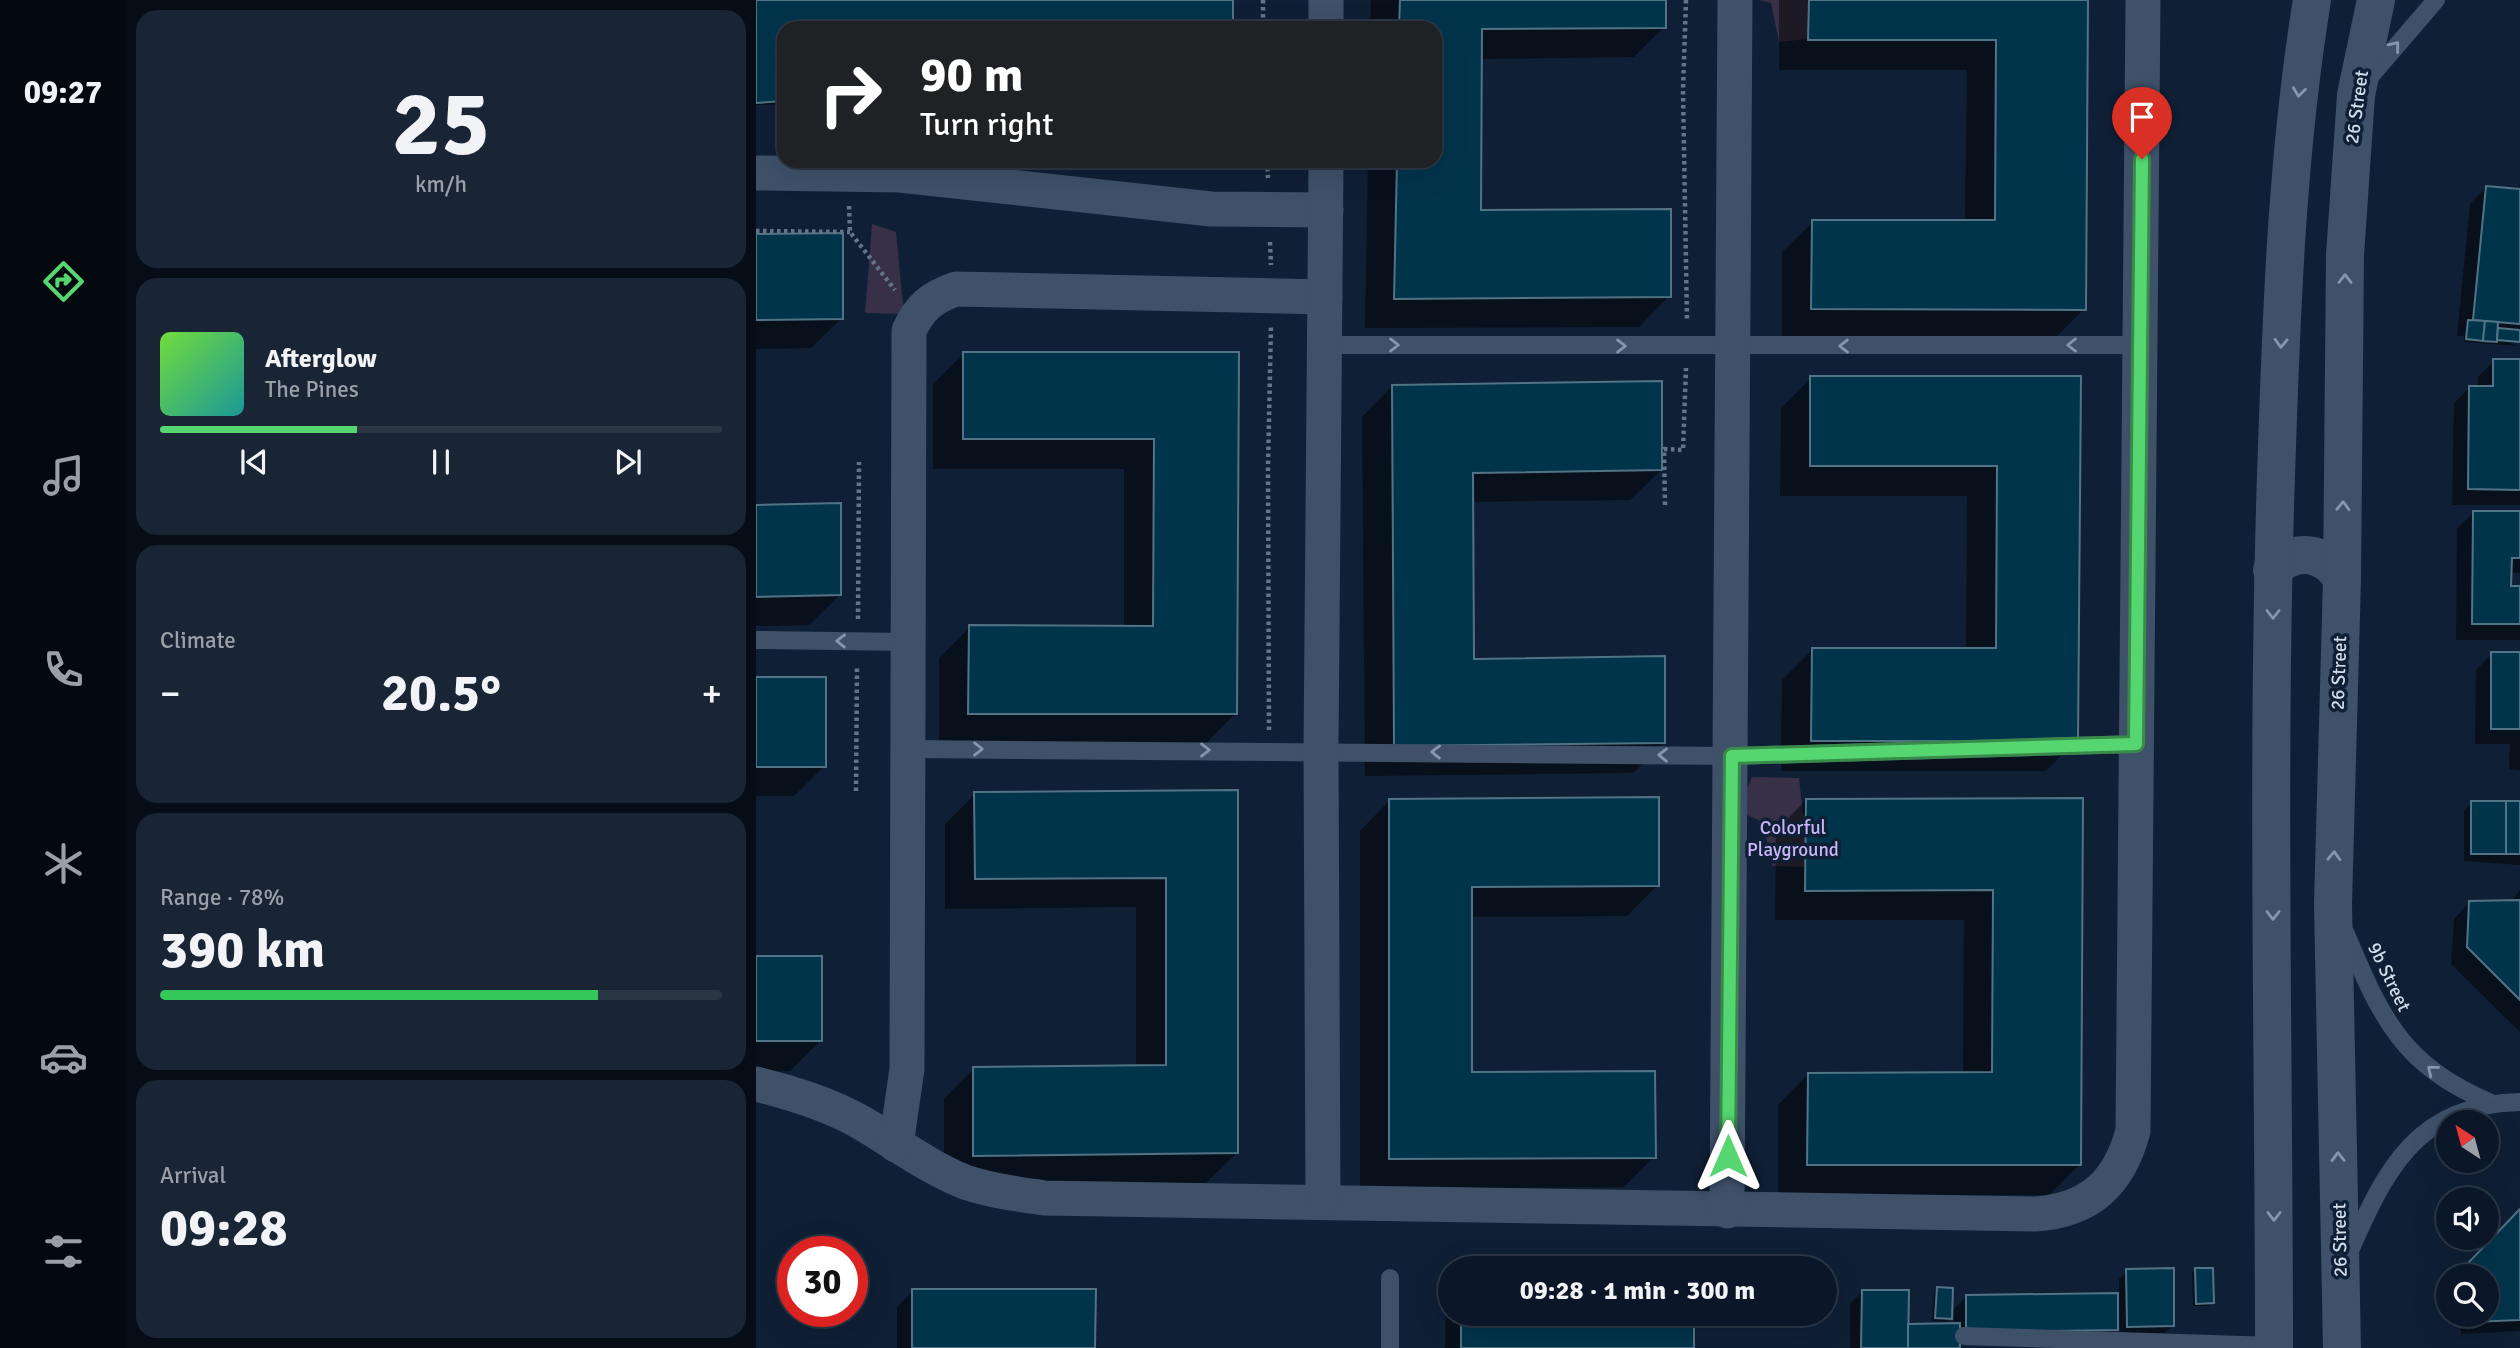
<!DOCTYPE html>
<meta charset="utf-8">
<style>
:root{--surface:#0b1728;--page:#192434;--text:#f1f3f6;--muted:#9a9fa8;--line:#2b3645;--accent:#56d671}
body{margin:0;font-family:Signika,sans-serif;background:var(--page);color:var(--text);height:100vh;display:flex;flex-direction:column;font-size:26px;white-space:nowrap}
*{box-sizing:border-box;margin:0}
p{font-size:23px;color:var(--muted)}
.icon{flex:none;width:38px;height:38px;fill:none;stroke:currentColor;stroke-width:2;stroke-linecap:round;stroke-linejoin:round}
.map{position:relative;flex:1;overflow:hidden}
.sheet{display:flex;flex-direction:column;gap:10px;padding:10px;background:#060d16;width:630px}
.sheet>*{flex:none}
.top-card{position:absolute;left:21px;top:21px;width:665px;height:147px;border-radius:21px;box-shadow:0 7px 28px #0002,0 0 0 2px var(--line);background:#202124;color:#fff;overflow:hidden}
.needle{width:46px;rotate:324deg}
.fabs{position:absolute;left:1680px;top:1110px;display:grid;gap:14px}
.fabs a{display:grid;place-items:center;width:63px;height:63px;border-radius:50%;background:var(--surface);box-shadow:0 7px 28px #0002,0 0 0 2px var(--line);font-size:35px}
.speed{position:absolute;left:21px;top:1236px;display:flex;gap:14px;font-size:35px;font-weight:700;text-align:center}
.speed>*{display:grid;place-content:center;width:91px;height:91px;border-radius:50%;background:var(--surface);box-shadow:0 7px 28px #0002,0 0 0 2px var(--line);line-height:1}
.speed .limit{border:10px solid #d22;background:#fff;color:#111}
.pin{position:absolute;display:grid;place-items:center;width:60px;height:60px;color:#fff;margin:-72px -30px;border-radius:50% 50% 50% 0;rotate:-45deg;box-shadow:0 0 7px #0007}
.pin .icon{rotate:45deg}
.me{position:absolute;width:77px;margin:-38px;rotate:0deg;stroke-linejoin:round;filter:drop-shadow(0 0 5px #0008)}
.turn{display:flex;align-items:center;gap:24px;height:147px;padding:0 28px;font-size:32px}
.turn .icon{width:91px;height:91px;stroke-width:2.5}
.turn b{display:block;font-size:49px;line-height:60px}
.big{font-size:52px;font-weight:800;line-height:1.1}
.sheet .card{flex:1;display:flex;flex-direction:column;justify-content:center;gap:10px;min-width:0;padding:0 24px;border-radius:21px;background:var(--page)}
.sheet .dial{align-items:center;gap:0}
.dial b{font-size:91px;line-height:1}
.song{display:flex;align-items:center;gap:21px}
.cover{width:84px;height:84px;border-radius:10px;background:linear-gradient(135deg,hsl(100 70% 55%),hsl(180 70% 35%))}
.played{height:7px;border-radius:4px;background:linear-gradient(90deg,var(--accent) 35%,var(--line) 35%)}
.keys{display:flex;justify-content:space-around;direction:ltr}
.heat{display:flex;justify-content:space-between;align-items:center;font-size:38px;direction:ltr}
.charge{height:10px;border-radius:5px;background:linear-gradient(90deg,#34c759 78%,var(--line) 0)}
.trip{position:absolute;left:682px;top:1256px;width:399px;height:70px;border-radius:35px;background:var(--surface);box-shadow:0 7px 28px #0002,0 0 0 2px var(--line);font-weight:800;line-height:70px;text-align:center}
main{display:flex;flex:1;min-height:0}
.dock{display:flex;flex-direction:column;width:126px;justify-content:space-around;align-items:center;background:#040910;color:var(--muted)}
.dock .icon{width:49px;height:49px}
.dock .on{color:var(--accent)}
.dock b{font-size:32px;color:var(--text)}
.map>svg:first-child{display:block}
.green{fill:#373046}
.shadow{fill:#0007}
.building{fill:#00344b;stroke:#527385;stroke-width:2}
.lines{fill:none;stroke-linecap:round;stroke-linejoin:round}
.path{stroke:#657386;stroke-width:4.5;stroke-dasharray:3.5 3.5;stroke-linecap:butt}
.lane{stroke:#3e5169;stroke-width:18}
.street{stroke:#3e5169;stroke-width:35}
.secondary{stroke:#3e5169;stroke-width:38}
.oneway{stroke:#8796aa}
.route-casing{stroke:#388b49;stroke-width:18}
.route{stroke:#56d671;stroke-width:12}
.labels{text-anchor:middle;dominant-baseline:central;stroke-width:7;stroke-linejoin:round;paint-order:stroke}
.street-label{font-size:19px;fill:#d0dcea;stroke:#0f1f35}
.park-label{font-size:19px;fill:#c9b5f7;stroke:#0f1f35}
</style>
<main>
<nav class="dock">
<b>09:27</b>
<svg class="icon on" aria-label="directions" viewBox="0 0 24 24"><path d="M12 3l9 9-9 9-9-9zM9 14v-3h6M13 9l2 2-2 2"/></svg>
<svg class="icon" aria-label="music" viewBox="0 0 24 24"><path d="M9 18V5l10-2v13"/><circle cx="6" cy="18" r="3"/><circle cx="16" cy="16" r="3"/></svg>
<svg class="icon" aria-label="phone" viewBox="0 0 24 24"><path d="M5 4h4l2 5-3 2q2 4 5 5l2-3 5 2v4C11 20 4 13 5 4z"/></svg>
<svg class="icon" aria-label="climate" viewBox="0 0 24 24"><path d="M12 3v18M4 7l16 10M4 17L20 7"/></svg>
<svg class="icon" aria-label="car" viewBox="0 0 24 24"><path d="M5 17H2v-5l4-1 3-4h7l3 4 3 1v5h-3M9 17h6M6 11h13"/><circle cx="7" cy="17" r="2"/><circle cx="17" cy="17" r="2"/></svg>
<svg class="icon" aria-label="filters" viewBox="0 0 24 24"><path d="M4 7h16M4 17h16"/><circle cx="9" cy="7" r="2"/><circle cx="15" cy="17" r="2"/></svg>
</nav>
<section class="sheet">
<div class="card dial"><b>25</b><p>km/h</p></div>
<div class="card">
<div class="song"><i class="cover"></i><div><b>Afterglow</b><p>The Pines</p></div></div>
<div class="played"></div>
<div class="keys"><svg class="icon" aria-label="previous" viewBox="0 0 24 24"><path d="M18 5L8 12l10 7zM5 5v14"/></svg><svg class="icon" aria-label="pause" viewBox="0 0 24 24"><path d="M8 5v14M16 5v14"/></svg><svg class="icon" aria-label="next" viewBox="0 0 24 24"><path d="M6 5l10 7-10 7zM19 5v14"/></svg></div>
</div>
<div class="card"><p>Climate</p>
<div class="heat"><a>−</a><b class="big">20.5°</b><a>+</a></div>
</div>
<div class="card"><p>Range · 78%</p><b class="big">390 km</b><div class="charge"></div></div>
<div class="card"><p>Arrival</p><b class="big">09:28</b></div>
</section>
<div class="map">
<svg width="1764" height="1348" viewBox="0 0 1764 1348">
<rect width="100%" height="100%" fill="#0f1f35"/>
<g class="green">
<path d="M1003,0h59l8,37 -47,5 -8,-39z"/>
<path d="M116,224l24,8 8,82 -39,-1z"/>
<path d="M996,777l47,1 4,37 22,6 -12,46 -41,-1 -9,-44 -25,-11z"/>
</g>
<g class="shadow">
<path d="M0,0h476v28h-448v76l-28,1z"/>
<path d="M615,0h294l-1,27 -30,30 -154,2v153l189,84 -30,31 -274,1 3,-167h67v-133h-65z"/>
<path d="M1023,0h307l-2,309 -30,30h-272v-87l31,-30h152l2,-152h-188z"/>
<path d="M1730,188l34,3v150l-9,3 9,2 -56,-4v-6h-7l13,-132z"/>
<path d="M0,236l86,82 -31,30 -55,1z"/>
<path d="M208,353h273l-2,361 -30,30h-266v-86l31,-31h154v-158h-191v-85z"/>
<path d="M1738,361h26v144h-68l2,-102 16,-16 8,1v-11z"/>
<path d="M1055,378h268l-3,362 -30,31h-265l1,-91 31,-31h153l1,-153h-187l1,-88z"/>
<path d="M636,386l269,84 -31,30 -159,2 2,158 190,83 -30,30 -268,3 -3,-359z"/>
<path d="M0,506l84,89 -31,30 -53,1z"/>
<path d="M1717,513h47v60h-10v15h10v52h-64l1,-111z"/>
<path d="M1736,654h28v116l-11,-1 1,-25h-35l1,-74z"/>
<path d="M0,679l68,87 -30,30h-38z"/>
<path d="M480,792l1,361 -31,30 -262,2v-86l30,-31 162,-1v-160l-191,2v-85l30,-30z"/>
<path d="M634,800l267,86 -30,30 -157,1v157l184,83 -30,30 -264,2v-358z"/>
<path d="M1050,800h275l-2,365 -30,30h-271v-90l30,-31h155l1,-154h-189l1,-89z"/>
<path d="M1716,803h48v62l-56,-4v-50z"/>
<path d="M1764,890v142l-69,-68 3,-45 16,-17h41z"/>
<path d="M0,958l64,83 -30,30h-34z"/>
<path d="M1764,1211v120l-59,3 -1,-20h27v-38h-29z"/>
<path d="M1439,1270l17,32 -3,4h-16l-1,-33z"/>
<path d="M1371,1271l46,54 -8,8 -45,1 -1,-21h-3v16l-12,12 -145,2v5h-109v-44l12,-12 45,34 47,-1v-16l12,-12 153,-2v-16z"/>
<path d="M1181,1289l13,29 -3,4 -15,-1 2,-28z"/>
<path d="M157,1291l181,57h-197v-41z"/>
<path d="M695,1299v15h242l-1,34h-247l1,-45z"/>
</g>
<g class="building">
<path d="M0,0h477v28h-449v73l-28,2z"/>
<path d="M644,0h266v28l-184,1 -1,181 190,-1v88l-277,2 3,-138h38v-133h-36z"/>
<path d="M1053,0h279l-2,310 -275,-1 1,-89h183l1,-180h-188z"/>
<path d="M1730,186l34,3v135l-47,-4z"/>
<path d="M87,233v86l-87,1v-86z"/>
<path d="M1712,320l17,1 -2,20 -17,-2z"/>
<path d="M1729,321l13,1 -1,20 -14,-1z"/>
<path d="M1742,328l22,2v12l-23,-2z"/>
<path d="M207,352h276l-2,362h-269l1,-89 184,1 1,-187h-191z"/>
<path d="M1737,359h27v131l-52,-1 1,-103h24z"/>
<path d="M1054,376h271l-3,365h-267l1,-93h184l1,-182h-187z"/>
<path d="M906,381v89l-189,3 1,186 191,-3v87l-271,3 -2,-361z"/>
<path d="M85,503v92l-85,2v-92z"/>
<path d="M1717,511h47v47h-8l-1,28h9v38h-48z"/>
<rect x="1735" y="652" width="29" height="77"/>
<rect x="0" y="677" width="70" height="90"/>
<path d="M482,790v363l-265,3v-89l193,-2v-187l-191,1 -1,-87z"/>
<path d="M903,797v89l-187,1v185l183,-1 1,87 -267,1v-360z"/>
<path d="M1327,798l-2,367h-274l1,-92 184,-1 1,-182 -188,1 1,-92z"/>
<rect x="1715" y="801" width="35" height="53"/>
<rect x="1750" y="801" width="14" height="53"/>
<path d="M1764,900v100l-53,-53 2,-46z"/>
<rect x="0" y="956" width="66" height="85"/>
<path d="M1764,1209v111l-48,2v-8h15v-38h-17l-1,-14z"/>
<path d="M1418,1268v58l-47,1 -1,-58z"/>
<path d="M1439,1268h18l1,35 -18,1z"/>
<path d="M1181,1287l16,1 -1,31 -17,-1z"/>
<path d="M156,1289h184l-1,59h-183z"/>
<path d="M1106,1290h47l-1,58h-47z"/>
<path d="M1362,1293v37l-152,2v-37z"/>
<rect x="705" y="1314" width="233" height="34"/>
<path d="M1204,1323v25h-52v-24z"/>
</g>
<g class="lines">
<g class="path">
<path d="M507,0v28"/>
<path d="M930,0l-3,90 4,231"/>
<path d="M511,161l1,17"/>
<path d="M93,206l1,26 45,58"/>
<path d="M0,231l94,1"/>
<path d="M514,242l1,23"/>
<path d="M909,505l-1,-56 19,1 3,-82"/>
<path d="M102,619l1,-157"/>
<path d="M513,730l-1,-263 3,-141"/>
<path d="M100,791l1,-125"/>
</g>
<g class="lane">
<path d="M1613,78l67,-78"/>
<path d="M569,345h815"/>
<path d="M0,640l153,2"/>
<path d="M153,749l823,7 404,-12"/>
<path d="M1589,932c36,85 56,133 146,171"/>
<path d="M1593,1253c36,-83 68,-149 171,-151"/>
<path d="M634,1278v70"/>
<path d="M1208,1336l310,10"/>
</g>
<g class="street">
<path d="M570,28v-28"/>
<path d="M0,173l144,2 311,34 115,1"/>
<path d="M0,1084c36,9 73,20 106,39 34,20 66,44 103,59 26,9 53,12 79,16l992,16c54,-4 83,-31 97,-83l10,-1131"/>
<path d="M140,1145l11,-76 2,-738c10,-23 23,-34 47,-42l369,8"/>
<path d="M567,1201l-2,-451 5,-589"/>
<path d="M971,1211l8,-1211"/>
</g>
<g class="secondary">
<path d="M1516,570c24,-23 53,-19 70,9"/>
<path d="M1518,1348c0,-300 -8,-602 3,-902 5,-149 11,-298 35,-446"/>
<path d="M1586,1348l-9,-444 9,-325 3,-324 11,-160 20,-95"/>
</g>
</g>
<defs><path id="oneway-chevron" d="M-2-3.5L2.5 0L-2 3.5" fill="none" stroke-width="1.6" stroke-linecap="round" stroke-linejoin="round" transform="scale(1.75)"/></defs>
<g class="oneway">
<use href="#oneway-chevron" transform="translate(1639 46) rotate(-51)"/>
<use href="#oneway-chevron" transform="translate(1543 92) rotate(97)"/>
<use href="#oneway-chevron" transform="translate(1589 279) rotate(-90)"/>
<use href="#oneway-chevron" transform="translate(1525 343) rotate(92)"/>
<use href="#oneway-chevron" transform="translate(638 345)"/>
<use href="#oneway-chevron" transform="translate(1316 345) rotate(180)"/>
<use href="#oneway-chevron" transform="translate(865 346)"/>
<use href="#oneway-chevron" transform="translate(1088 346) rotate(180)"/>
<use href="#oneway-chevron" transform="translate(1587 506) rotate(-89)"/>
<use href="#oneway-chevron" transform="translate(1517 614) rotate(90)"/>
<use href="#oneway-chevron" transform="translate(85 641) rotate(-179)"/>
<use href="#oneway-chevron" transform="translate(222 749)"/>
<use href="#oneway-chevron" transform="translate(449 750)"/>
<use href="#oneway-chevron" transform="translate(680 752) rotate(-179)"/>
<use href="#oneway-chevron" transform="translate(907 755) rotate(-179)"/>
<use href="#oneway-chevron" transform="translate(1578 856) rotate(-88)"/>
<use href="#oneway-chevron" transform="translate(1517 915) rotate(90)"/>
<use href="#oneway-chevron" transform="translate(1676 1070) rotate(-141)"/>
<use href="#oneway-chevron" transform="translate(1582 1157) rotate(-91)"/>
<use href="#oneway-chevron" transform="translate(1518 1216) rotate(90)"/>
</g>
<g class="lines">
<defs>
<path id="route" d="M972,1156l4,-400 404,-12 6,-585"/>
</defs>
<use href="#route" class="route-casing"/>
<use href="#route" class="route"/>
</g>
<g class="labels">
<g class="street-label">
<text transform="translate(1601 107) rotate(-82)">26 Street</text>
<text transform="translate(1583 673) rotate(-88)">26 Street</text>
<text transform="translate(1633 977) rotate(64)">9b Street</text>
<text transform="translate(1584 1240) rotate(-91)">26 Street</text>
</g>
<g class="park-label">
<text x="1037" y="828">Colorful<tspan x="1037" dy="22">Playground</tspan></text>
</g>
</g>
</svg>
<div class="fabs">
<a><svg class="needle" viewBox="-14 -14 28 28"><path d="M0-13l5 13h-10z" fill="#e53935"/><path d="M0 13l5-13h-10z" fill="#9a9fa8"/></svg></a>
<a><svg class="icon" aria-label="sound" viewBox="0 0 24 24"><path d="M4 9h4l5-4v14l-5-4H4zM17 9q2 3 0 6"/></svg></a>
<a><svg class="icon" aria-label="search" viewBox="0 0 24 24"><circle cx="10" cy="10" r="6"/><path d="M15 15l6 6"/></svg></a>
</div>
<div class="speed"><div class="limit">30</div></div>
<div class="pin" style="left:1386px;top:159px;background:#d93025"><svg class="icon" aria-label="arrive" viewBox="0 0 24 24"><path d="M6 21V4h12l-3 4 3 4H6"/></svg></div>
<svg class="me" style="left:972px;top:1156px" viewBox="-20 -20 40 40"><path d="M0-17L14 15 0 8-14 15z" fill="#56d671" stroke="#fff" stroke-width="4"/></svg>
<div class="trip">09:28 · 1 min · 300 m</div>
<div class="top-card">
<div class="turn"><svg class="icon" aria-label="right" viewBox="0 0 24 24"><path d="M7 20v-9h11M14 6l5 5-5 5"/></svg><div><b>90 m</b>Turn right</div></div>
</div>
</div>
</main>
